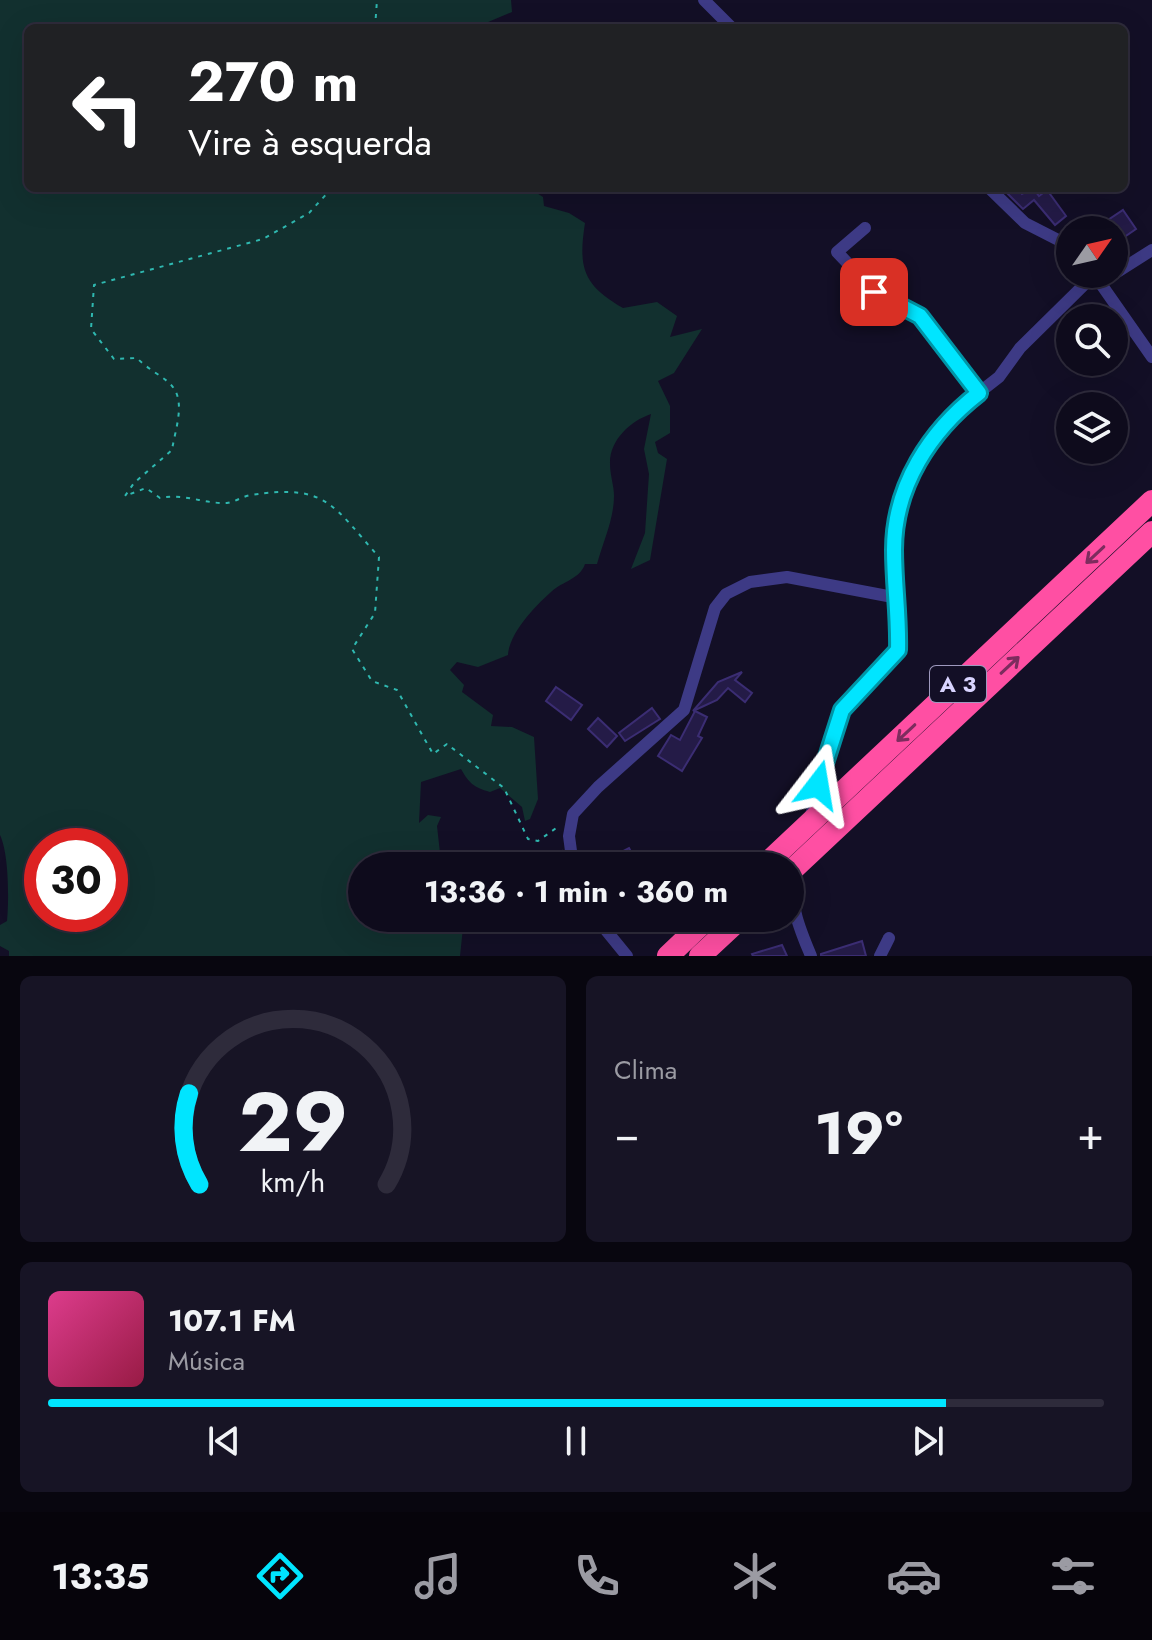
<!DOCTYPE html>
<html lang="pt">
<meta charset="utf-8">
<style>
:root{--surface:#0e0b1c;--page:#171425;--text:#f1f3f6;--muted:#9b9ba3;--line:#2e2b3b;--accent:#00e5ff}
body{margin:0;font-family:Jost,sans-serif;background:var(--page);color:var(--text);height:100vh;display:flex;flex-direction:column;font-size:30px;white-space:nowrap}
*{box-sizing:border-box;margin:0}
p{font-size:26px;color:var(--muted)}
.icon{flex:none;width:44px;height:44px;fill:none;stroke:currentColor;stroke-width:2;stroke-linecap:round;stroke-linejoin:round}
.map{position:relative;height:956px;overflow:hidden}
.drawer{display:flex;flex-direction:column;gap:20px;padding:20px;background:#08060f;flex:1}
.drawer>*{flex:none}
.banner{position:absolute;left:24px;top:24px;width:1104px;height:168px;border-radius:12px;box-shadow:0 8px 32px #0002,0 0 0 2px var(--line);background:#202124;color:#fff;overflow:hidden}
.needle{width:52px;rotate:56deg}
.controls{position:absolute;left:1056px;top:216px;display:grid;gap:16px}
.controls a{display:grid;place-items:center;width:72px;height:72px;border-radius:50%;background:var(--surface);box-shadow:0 8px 32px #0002,0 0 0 2px var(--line);font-size:40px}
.speed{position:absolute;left:24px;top:828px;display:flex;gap:16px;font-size:40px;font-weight:700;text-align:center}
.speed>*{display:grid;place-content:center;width:104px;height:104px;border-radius:50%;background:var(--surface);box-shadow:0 8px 32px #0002,0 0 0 2px var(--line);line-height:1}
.speed .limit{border:12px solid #d22;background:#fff;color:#111}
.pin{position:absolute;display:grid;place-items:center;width:68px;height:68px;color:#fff;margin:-34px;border-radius:16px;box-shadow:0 4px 12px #0006}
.me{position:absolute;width:88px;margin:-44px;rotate:14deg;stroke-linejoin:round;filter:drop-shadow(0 0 6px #0008)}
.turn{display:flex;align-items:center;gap:28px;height:168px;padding:0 32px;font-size:36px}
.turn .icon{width:104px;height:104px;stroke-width:2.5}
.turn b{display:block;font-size:56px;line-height:68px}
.big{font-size:60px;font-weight:700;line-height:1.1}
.drawer .tile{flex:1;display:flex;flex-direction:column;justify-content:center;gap:12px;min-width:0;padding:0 28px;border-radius:12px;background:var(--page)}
.drawer .dial{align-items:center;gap:0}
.dial svg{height:208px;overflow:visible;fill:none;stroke:var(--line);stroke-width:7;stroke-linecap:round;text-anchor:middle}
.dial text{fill:var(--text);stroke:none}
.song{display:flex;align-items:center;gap:24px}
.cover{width:96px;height:96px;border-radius:12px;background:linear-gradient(135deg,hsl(330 70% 55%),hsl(340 70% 35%))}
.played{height:8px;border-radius:4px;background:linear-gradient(90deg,var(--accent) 85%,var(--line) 85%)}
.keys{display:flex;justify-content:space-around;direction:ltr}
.heat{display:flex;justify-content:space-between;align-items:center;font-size:44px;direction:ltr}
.drawer .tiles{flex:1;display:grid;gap:20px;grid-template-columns:1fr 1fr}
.tile:last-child{grid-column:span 2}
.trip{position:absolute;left:348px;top:852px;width:456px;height:80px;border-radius:40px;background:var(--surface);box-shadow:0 8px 32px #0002,0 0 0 2px var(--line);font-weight:700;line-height:80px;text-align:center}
.dock{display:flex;height:128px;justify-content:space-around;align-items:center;background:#06040b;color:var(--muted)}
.dock .icon{width:56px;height:56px}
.dock .current{color:var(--accent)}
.dock b{font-size:36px;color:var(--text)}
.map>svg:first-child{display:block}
.green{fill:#12302f;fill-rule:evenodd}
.building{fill:#241b47;stroke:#3b2d73;stroke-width:2}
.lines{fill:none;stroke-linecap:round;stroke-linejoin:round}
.path{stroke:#2fb8b0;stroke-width:2;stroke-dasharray:4 6;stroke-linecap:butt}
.minor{stroke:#3d3a85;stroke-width:12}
.motorway{stroke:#ff4fa3;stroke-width:22}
.motorway-bridge{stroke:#ff4fa3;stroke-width:22}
.oneway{stroke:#7d2c5e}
.route-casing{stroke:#0095a6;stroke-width:20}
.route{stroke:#00e5ff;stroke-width:14}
.labels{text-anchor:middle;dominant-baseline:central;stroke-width:8;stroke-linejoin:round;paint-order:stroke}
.shield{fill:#130f26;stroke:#9e99be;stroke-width:2}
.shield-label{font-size:22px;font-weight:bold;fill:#d9d4ff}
</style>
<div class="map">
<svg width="1152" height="956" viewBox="0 0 1152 956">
<rect width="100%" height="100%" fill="#130f26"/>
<path class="green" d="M0,0h511l1,12 -38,16h-446v160h501l14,9 1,9 25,7 16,10c-7,45 -2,62 38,85l34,-6 20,14 -7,21 32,-8 -28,44 -16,8 12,25v27l-15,9 3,11 9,6 -17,101 -19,9 14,-36 4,-59 -5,-25 7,-35c-21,7 -42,27 -41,50 0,11 4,22 4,32 0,23 -11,46 -17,68h-12c-5,15 -22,17 -34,28 -17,15 -42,42 -43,63l-30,12 -21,-5 -7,8 14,15 -2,7 31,23 -2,11 21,1 22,10 4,62 -8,20 -5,2 -3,-14 -22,-19 -10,4c-17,-5 -21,-9 -29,-23l-40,13 -2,41 9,-8 13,2 -4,9 4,36 -5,4h-74v52h102l-4,38h-451v-5l-9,-5v-21l7,-4c2,-21 2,-67 -7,-86zM42,846h68v68h-68z"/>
<g class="building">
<path d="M1019,188l3,6 11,-6 6,8 8,-6 19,26 -11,9 -21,-25 -11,9 -20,-20z"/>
<path d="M1123,210l13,19 -22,15v-14h-21z"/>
<path d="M742,672l-7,8 17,13 -7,9 -17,-14 -11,12 -24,11 25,-29z"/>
<path d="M556,687l26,18 -11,15 -25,-19z"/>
<path d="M652,708l8,11 -35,22 -6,-8z"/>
<path d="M695,711l12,6 -9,19 4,2 -20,33 -24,-15 13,-21 9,5z"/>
<path d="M598,718l19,18 -10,11 -19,-18z"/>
<path d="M629,848l9,18h-44z"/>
<path d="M562,851l2,15h-12l-2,-12z"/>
<path d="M862,941l4,15h-45v-2z"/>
<path d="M782,945l5,11h-34l-1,-2z"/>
</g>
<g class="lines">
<g class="path">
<path d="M375,28l2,-28"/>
<path d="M332,188l-23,25 -46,26 -169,46 -3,44 23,30 23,-1c10,11 29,20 35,28 14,16 3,44 0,64l-38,33 -9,13 21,-8 14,10c24,-5 44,6 67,5 8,-1 16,-7 24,-8 76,-12 82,11 128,62l-4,56 -23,36 20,32 25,9 36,64 14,-10 57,44 24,51 10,2 21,-15"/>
</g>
<g class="minor">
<path d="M704,0l28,28"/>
<path d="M989,188l36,35 45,23"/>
<path d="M865,228l-28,24 43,45 40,19 59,77"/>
<path d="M1094,274l58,83"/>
<path d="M1100,283l52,-33"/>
<path d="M810,819l21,-82 11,-27 56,-60 -4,-101 5,-46 15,-36 39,-54 46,-36 21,-29 74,-73"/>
<path d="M573,866l-4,-30 4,-22 25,-27 86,-77 31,-102 11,-14 24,-12 37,-5 111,21"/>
<path d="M798,867c-10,37 -1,55 13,89"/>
<path d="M596,918l31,38"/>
<path d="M880,956l9,-18"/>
</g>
<g class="motorway">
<path d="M668,956l40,-38"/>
<path d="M700,956l41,-38"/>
</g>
<g class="motorway-bridge">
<path d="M764,866l388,-365"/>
<path d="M790,872l362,-340"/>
</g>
</g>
<defs><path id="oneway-shaft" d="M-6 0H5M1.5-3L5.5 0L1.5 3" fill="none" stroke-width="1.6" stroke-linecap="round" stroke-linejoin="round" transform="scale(2)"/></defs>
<g class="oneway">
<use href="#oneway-shaft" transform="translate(1095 555) rotate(137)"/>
<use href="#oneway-shaft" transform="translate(1010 665) rotate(-43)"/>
<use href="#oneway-shaft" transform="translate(906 733) rotate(137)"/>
</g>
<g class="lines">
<defs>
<path id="route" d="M818,785l24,-75 56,-60c1,-34 -4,-66 -4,-100 0,-64 36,-119 85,-157l-59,-77 -46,-24"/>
</defs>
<use href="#route" class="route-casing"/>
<use href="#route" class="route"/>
</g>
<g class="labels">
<rect class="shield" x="930" y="666" width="56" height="36" rx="6"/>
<g class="shield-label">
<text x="958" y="684">A 3</text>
</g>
</g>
</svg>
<div class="controls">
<a><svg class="needle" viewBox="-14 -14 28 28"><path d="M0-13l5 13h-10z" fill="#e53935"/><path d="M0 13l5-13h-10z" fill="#9b9ba3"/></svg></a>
<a><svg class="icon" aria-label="search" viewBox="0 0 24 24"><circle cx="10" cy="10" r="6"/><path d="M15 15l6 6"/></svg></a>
<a><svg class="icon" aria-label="layers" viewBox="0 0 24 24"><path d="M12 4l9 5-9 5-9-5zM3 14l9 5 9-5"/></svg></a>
</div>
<div class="speed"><div class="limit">30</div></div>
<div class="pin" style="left:874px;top:292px;background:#d93025"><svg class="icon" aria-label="arrive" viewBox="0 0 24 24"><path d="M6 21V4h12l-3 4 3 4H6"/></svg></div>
<svg class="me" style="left:818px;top:785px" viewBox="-20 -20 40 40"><path d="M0-17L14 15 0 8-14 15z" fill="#00e5ff" stroke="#fff" stroke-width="4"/></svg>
<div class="trip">13:36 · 1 min · 360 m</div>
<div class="banner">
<div class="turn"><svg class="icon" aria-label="left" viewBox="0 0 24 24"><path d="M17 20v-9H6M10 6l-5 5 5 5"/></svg><div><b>270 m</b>Vire à esquerda</div></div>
</div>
</div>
<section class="drawer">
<div class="tiles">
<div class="tile dial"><svg viewBox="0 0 100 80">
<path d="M14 69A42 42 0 1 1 86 69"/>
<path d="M14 69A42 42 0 0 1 10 34" stroke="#00e5ff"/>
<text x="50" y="56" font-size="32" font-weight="700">29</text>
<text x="50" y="72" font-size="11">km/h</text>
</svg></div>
<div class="tile"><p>Clima</p>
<div class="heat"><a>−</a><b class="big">19°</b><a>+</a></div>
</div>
<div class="tile">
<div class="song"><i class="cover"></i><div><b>107.1 FM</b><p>Música</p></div></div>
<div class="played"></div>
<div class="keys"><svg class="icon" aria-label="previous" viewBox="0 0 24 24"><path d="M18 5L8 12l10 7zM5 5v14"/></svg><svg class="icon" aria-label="pause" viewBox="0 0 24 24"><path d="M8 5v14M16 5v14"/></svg><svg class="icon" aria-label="next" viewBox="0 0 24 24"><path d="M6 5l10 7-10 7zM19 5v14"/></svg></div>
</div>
</div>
</section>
<nav class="dock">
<b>13:35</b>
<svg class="icon current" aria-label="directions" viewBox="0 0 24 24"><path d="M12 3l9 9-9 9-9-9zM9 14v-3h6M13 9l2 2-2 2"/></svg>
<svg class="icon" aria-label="music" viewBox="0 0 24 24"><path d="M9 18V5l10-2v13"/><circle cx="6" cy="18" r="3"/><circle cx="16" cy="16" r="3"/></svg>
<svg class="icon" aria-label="phone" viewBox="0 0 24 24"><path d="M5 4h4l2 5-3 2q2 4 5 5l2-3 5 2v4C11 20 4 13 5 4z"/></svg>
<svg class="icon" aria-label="climate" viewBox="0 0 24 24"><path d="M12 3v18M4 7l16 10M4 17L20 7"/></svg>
<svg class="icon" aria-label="car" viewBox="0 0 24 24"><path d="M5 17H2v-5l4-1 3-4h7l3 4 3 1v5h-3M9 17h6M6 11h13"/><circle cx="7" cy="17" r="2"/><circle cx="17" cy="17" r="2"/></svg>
<svg class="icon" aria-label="filters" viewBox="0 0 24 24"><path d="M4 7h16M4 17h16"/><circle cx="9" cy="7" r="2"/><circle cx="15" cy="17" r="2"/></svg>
</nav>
